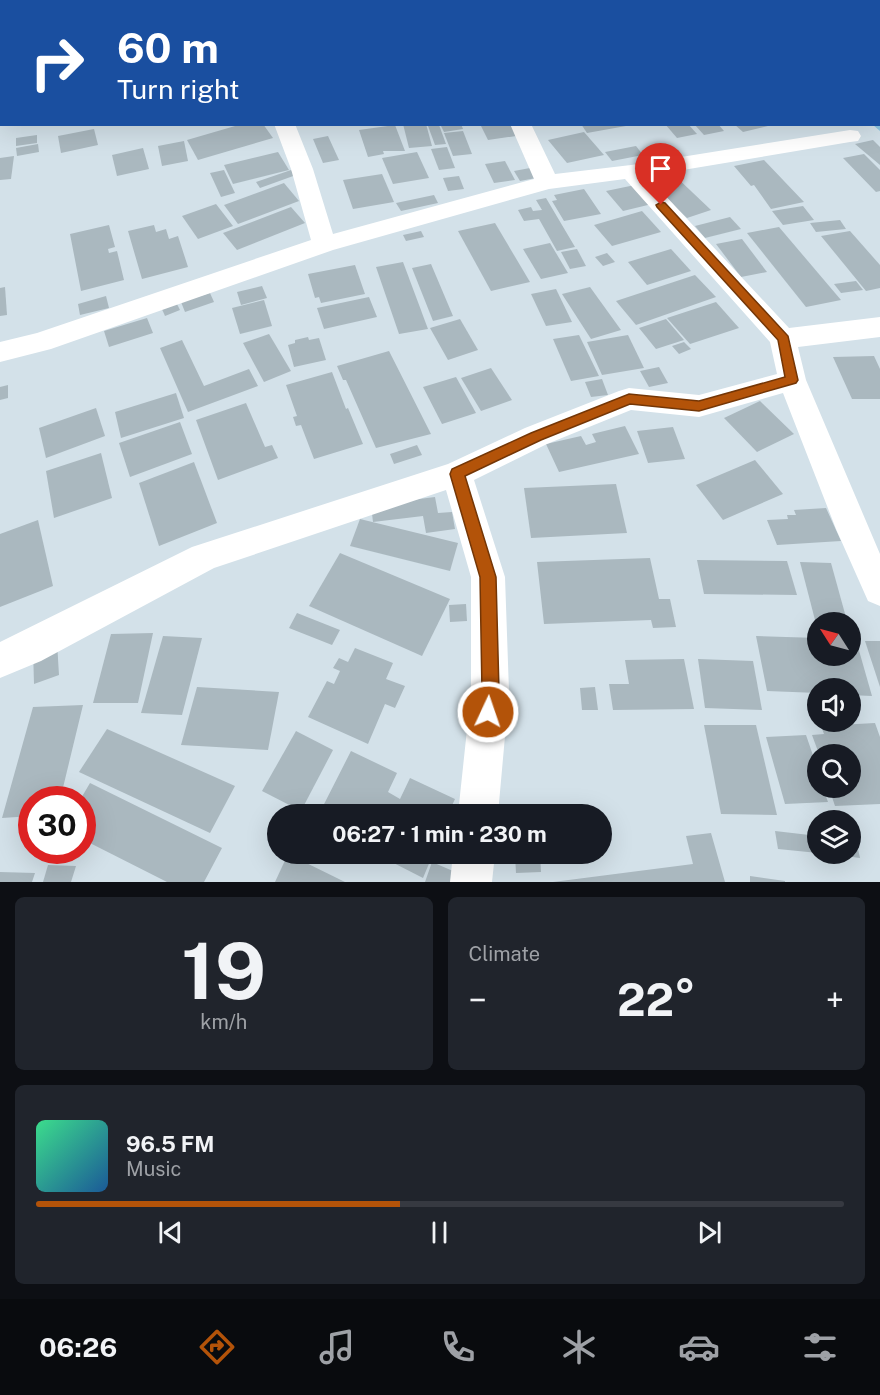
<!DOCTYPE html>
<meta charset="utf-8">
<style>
:root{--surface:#171b24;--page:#20242c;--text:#f1f3f6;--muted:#9ea1a6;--line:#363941;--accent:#b35309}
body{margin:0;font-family:"Public Sans",sans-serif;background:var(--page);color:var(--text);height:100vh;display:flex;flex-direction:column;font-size:22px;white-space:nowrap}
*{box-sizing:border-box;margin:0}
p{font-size:20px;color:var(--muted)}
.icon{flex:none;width:33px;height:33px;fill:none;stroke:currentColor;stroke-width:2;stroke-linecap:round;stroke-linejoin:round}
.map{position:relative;height:882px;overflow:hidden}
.drawer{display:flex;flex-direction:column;gap:15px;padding:15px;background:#0d0f14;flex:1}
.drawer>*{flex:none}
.banner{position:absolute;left:0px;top:0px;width:880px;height:126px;box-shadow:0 6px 24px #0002;background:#1a4fa0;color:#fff;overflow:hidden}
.needle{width:39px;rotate:306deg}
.fabs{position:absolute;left:807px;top:612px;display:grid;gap:12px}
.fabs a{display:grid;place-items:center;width:54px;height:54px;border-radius:50%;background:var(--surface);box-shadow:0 6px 24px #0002;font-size:30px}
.speed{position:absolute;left:18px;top:786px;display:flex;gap:12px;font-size:30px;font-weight:700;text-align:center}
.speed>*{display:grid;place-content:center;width:78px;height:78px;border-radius:50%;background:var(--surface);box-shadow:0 6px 24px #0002;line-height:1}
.speed .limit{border:9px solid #d22;background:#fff;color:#111}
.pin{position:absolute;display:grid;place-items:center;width:51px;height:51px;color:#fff;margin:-62px -26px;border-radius:50% 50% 50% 0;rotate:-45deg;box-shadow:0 0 6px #0007}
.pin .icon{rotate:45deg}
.me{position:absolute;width:66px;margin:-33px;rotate:3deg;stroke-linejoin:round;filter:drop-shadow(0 0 4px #0008)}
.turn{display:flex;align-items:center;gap:21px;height:126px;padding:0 18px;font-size:27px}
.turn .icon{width:78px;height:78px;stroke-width:2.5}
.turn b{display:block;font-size:42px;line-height:51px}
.big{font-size:45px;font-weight:700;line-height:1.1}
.drawer .tile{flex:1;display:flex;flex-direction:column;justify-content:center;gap:9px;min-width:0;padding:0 21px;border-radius:9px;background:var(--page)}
.drawer .dial{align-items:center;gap:0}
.dial b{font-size:78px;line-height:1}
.song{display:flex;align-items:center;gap:18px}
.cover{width:72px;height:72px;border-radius:9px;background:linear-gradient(135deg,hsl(150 70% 55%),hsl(210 70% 35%))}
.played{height:6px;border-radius:3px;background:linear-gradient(90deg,var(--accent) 45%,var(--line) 45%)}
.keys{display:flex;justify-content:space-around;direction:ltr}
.heat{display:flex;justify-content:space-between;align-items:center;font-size:33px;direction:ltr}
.drawer .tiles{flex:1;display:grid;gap:15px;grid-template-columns:1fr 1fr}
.tile:last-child{grid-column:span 2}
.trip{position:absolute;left:267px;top:804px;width:345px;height:60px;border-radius:30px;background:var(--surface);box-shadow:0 6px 24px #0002;font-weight:700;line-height:60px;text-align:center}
.dock{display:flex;height:96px;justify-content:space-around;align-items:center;background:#090b0e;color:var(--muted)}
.dock .icon{width:42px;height:42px}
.dock .selected{color:var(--accent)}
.dock b{font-size:27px;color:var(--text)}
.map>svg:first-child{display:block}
.green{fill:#8dc4df}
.building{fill:#aab8bf}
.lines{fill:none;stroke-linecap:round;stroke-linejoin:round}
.minor{fill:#fff;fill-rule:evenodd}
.route{fill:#b35309;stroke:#743606;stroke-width:1.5}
</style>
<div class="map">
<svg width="880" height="882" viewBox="0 0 880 882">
<rect width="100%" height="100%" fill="#d3e1e9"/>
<path class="green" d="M693,0h187v131l-7,-6 6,-1v-122l-188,-1z"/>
<g class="building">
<path d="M242,124h21l10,14 -75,22 -11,-20z"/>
<path d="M403,124h23l6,22 -23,2z"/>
<path d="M440,124h21l2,5 -19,3z"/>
<path d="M480,124h37l6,11 -35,5z"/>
<path d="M581,124h45v2l-39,7z"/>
<path d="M665,124h23l9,10 -20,4z"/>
<path d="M694,124h24l6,7 -20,4z"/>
<path d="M734,124h38v1l-29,7z"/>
<path d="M395,125l10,26h-22l1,3 -16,3 -9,-27z"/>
<path d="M439,125l7,19 -11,1 -7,-19z"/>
<path d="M94,129l4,16 -37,8 -3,-17z"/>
<path d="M463,131l9,23 -19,2 -9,-23z"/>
<path d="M584,132l20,23 -37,8 -19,-23z"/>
<path d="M37,135v8l-21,3v-8z"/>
<path d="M328,136l11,24 -16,3 -10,-24z"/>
<path d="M873,140l7,7v18l-25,-21z"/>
<path d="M184,141l4,20 -26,5 -4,-20z"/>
<path d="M38,144l1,8 -22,4 -1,-8z"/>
<path d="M636,146l7,9 -31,6 -7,-9z"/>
<path d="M447,147l8,21 -16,2 -8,-21z"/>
<path d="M143,148l6,21 -32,7 -5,-21z"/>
<path d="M278,152l11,18 -56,14 -9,-19z"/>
<path d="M417,152l12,26 -36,6 -11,-26z"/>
<path d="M864,154l16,16v21l-4,1 -33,-34z"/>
<path d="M14,156l-3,23 -11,1v-22z"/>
<path d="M764,160l40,42 -33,7 -17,-24 -3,1 -17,-20z"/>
<path d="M505,161l10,19 -21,3 -9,-19z"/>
<path d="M530,168l6,10 -16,3 -6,-10z"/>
<path d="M224,170l11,23 -14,4 -11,-24z"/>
<path d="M291,170l5,5 -36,13 -4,-6z"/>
<path d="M672,173l39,37 -24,8 -39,-37z"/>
<path d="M382,174l12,28 -41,7 -10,-29z"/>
<path d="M459,176l5,13 -16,2 -5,-13z"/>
<path d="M284,183l15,18 -61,23 -14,-19z"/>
<path d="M635,185l17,19 -29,7 -17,-20z"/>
<path d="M584,189l17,25 -37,7 -12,-20 5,-1 -3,-5z"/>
<path d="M434,195l4,8 -37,8 -5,-8z"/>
<path d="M546,198l29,49 -18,4 -18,-32 -15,2 -6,-11 13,-3 2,4 9,-1 -6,-10z"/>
<path d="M216,204l17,22 -35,13 -16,-23z"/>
<path d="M803,206l11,14 -31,5 -11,-14z"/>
<path d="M291,207l14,16 -68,27 -14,-17z"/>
<path d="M642,211l19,21 -49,14 -18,-21z"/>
<path d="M730,217l11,12 -36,9 -10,-12z"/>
<path d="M840,220l6,9 -30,3 -6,-9z"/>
<path d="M495,223l35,59 -39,9 -33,-60z"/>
<path d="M109,225l6,22 -7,2 1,4 8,-2 7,29 -43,11 -11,-57z"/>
<path d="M154,225l2,7 10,-3 3,10 9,-3 10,31 -46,12 -14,-48z"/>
<path d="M779,227l62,73 -35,7 -59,-74z"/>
<path d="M421,231l3,6 -18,4 -3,-6z"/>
<path d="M850,231l30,34v23l-14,3 -45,-55z"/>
<path d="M742,239l25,33 -26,5 -25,-33z"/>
<path d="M550,243l18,30 -27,6 -18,-30z"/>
<path d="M577,249l9,17 -16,3 -9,-17z"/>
<path d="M671,249l20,22 -44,14 -19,-23z"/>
<path d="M607,253l8,9 -12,4 -8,-9z"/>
<path d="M403,262l25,67 -29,5 -23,-67z"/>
<path d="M431,264l22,52 -20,5 -21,-53z"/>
<path d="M355,265l10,29 -44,9 -2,-6 -4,1 -7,-24z"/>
<path d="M695,275l21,22 -80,28 -20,-24z"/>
<path d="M856,281l7,9 -22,3 -7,-9z"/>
<path d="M262,286l5,12 -26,7 -4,-13z"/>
<path d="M5,287l2,28 -7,1v-28z"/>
<path d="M590,287l31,43 -30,9 -29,-45z"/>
<path d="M556,289l16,33 -26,4 -15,-32z"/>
<path d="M210,293l4,9 -29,10 -4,-10z"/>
<path d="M106,296l3,12 -29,7 -2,-11z"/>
<path d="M369,297l8,20 -53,12 -7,-21z"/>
<path d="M264,300l8,26 -32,8 -8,-26z"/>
<path d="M176,302l4,8 -15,6 -4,-9z"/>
<path d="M716,302l23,26 -49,16 -23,-26z"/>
<path d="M147,318l6,15 -44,14 -5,-16z"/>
<path d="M460,319l18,31 -30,10 -18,-32z"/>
<path d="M666,319l18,21 -28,9 -17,-21z"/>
<path d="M269,334l22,37 -27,11 -21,-39z"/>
<path d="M579,335l20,41 -28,5 -18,-42z"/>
<path d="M628,335l16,33 -42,7 -15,-33z"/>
<path d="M308,337l1,3 10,-2 7,22 -32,7 -6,-22 7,-2v-3z"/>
<path d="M182,340l22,46 45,-17 9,17 -70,26 -28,-64z"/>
<path d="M684,342l7,7 -12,5 -7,-8z"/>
<path d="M389,351l42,83 -55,14 -30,-68h-3l-6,-14z"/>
<path d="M874,356l6,13v30h-28l-19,-42z"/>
<path d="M659,367l9,16 -19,4 -9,-16z"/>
<path d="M491,368l21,32 -31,11 -20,-33z"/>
<path d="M332,372l14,37 2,-1 15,36 -49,15 -13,-34 -5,1 -3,-9 4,-1 -11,-31z"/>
<path d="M456,377l20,36 -34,11 -19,-37z"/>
<path d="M602,379l6,16 -17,2 -6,-15z"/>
<path d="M8,385v13l-8,2v-13z"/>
<path d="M176,393l8,25 -63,20 -6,-26z"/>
<path d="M760,401l34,33 -37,18 -33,-34z"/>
<path d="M246,403l19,44 7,-2 6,13 -60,22 -22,-60z"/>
<path d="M96,408l9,28 -59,22 -7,-30z"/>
<path d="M180,422l12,32 -62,23 -11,-34z"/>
<path d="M625,426l14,28 -80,18 -13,-28 35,-8 5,9 10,-3 -4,-8z"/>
<path d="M673,427l12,32 -37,4 -11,-32z"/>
<path d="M417,445l5,10 -28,9 -4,-10z"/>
<path d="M101,453l11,45 -58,20 -8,-47z"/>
<path d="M755,460l28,34 -60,26 -27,-35z"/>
<path d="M194,462l23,61 -58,23 -20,-63z"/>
<path d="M616,484l11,49 -96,5 -7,-50z"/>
<path d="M435,497l3,16 14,-1 3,17 -29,4 -3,-17 -50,6 -2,-17z"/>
<path d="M826,508l15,33 -64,4 -10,-25 21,-1 -1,-4h9l-2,-5z"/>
<path d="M360,519l98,24 -8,28 -100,-25z"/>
<path d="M38,520l15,66 -53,21v-73z"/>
<path d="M340,553l110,46 -28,57 -113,-50z"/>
<path d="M650,558l9,41h11l6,28 -23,1 -2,-8 -107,4 -7,-62z"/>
<path d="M697,560l90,1 10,34 -93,-1z"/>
<path d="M800,562l31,1 16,58 -32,-1z"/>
<path d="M466,604l1,17 -17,1 -1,-17z"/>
<path d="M297,613l43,17 -8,15 -43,-17z"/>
<path d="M153,633l-15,70h-45l18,-69z"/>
<path d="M163,636l39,2 -20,77 -41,-2z"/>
<path d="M756,636l62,2v18h32v-16h6l16,56 -22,-1v-7h-32v5l-51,-2z"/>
<path d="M865,641h15v46z"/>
<path d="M57,642l2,33 -25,9 -1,-35z"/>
<path d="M355,648l38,15 -7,16 19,7 -10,22 -10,-4 -17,40 -60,-27 19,-36 7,3 6,-13 -7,-3 6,-10 9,4z"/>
<path d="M684,659l10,50 -81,1 -4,-26h20l-4,-24z"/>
<path d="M698,659l55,2 9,49 -57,-2z"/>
<path d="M197,687l82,5 -11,58 -87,-5z"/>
<path d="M595,687l3,23h-16l-2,-22z"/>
<path d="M83,705l-23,95h-28v16l-30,2 31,-111z"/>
<path d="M875,723l5,14v67l-45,2 -6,-18h21v-34h-31l-7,-19 12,-1 -3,-8z"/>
<path d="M704,725h52l21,90 -56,-1z"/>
<path d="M107,729l128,57 -25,47 -131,-61z"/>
<path d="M296,731l37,19 -32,61 -39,-20z"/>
<path d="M806,735l12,35v18h5l5,14 -43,2 -19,-67z"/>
<path d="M351,751l46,22 -9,19 12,7 10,-21 45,21 -7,15h-58l1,-1 -6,-3 -2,4h-64z"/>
<path d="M90,783l132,65 -18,34h-37l-85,-43v-39h-2z"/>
<path d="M775,831l43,5v17l-40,-4z"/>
<path d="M711,833l14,49h-172l140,-18 -7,-28z"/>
<path d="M850,839l6,1 4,18 -23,-3 13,-1z"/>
<path d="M288,854l57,28h-70z"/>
<path d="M376,854h57l-10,24z"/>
<path d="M515,854h25l1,18 -25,1z"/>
<path d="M432,862l28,12 -2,8h-33z"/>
<path d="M48,865l28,1 -5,16h-28z"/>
<path d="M0,872l35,1 -3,9h-32z"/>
<path d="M750,876l35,5v1h-35z"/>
</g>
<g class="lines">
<g class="minor">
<rect x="133" y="0" width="18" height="2"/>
<path d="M259,0h18l-18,2z"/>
<path d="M274,124h21l18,45 20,65 201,-55 -24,-55h21l24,50 76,-9 219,-35 8,1 3,5 -3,5 -8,1 -203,34 142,152 91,-11v20l-82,10 8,33 74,174v52l-12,-5 -32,-72 -53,-136 -84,24 -68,-7 -84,34 -73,36 31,97 4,115 -11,122h-40l13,-122v-115l-25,-87 -232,78 -173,93 -41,17v-36l192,-95 256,-83 77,-36 94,-37 10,-3 70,7 78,-21 -7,-32 -145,-163 -76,10 -216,61 -282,99 -51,13v-20l37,-9 274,-93 -20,-71z"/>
<path d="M453,854h42l-3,28h-42z"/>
</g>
</g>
<path class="route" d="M661,202l4,1 123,133 10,44 -2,3 -97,28 -69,-7 -89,36 -76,36 31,101 3,115 -5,27 -6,2 -6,-2 -2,-7 2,-20 -2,-115 -30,-103 2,-5 79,-36 98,-39 70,7 86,-24 -7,-37 -121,-133 -1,-2z"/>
</svg>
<div class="fabs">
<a><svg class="needle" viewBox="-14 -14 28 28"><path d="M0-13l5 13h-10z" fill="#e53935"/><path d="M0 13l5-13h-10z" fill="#9ea1a6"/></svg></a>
<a><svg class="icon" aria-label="sound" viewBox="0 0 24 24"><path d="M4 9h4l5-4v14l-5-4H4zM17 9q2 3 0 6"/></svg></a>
<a><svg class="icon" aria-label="search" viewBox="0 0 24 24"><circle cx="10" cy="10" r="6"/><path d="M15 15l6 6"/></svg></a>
<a><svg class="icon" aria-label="layers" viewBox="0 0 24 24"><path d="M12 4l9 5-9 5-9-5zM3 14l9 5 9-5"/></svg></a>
</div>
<div class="speed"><div class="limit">30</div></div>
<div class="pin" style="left:661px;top:205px;background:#d93025"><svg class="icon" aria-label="arrive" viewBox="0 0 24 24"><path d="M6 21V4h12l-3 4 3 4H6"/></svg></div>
<svg class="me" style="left:488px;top:712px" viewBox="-20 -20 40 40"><circle r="17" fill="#b35309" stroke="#fff" stroke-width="3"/><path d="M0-11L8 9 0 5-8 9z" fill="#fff"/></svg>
<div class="trip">06:27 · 1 min · 230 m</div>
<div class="banner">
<div class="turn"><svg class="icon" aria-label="right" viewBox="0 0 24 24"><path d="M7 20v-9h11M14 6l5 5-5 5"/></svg><div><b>60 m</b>Turn right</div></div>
</div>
</div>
<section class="drawer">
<div class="tiles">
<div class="tile dial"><b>19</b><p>km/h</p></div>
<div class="tile"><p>Climate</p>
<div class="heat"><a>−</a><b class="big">22°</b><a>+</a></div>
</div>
<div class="tile">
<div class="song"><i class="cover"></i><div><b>96.5 FM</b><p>Music</p></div></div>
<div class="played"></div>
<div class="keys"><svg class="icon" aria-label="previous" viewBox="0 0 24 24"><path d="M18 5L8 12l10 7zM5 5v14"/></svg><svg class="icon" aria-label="pause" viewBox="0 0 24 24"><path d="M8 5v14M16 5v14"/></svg><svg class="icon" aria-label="next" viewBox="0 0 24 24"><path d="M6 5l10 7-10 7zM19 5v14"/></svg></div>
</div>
</div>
</section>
<nav class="dock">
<b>06:26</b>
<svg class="icon selected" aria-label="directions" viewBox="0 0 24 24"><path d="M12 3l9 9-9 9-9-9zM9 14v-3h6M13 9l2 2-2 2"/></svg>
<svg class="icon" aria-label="music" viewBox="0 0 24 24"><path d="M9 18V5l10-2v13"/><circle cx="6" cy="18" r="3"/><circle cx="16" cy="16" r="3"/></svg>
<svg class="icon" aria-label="phone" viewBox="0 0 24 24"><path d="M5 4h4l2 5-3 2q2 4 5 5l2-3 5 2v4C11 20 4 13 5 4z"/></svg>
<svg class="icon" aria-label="climate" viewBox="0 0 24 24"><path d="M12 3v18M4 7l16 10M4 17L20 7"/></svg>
<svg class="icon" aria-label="car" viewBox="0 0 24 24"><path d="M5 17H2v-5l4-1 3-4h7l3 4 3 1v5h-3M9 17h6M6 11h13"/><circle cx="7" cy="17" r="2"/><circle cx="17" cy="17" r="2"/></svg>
<svg class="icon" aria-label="filters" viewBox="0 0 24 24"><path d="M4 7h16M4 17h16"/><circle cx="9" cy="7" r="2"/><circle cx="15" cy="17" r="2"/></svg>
</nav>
